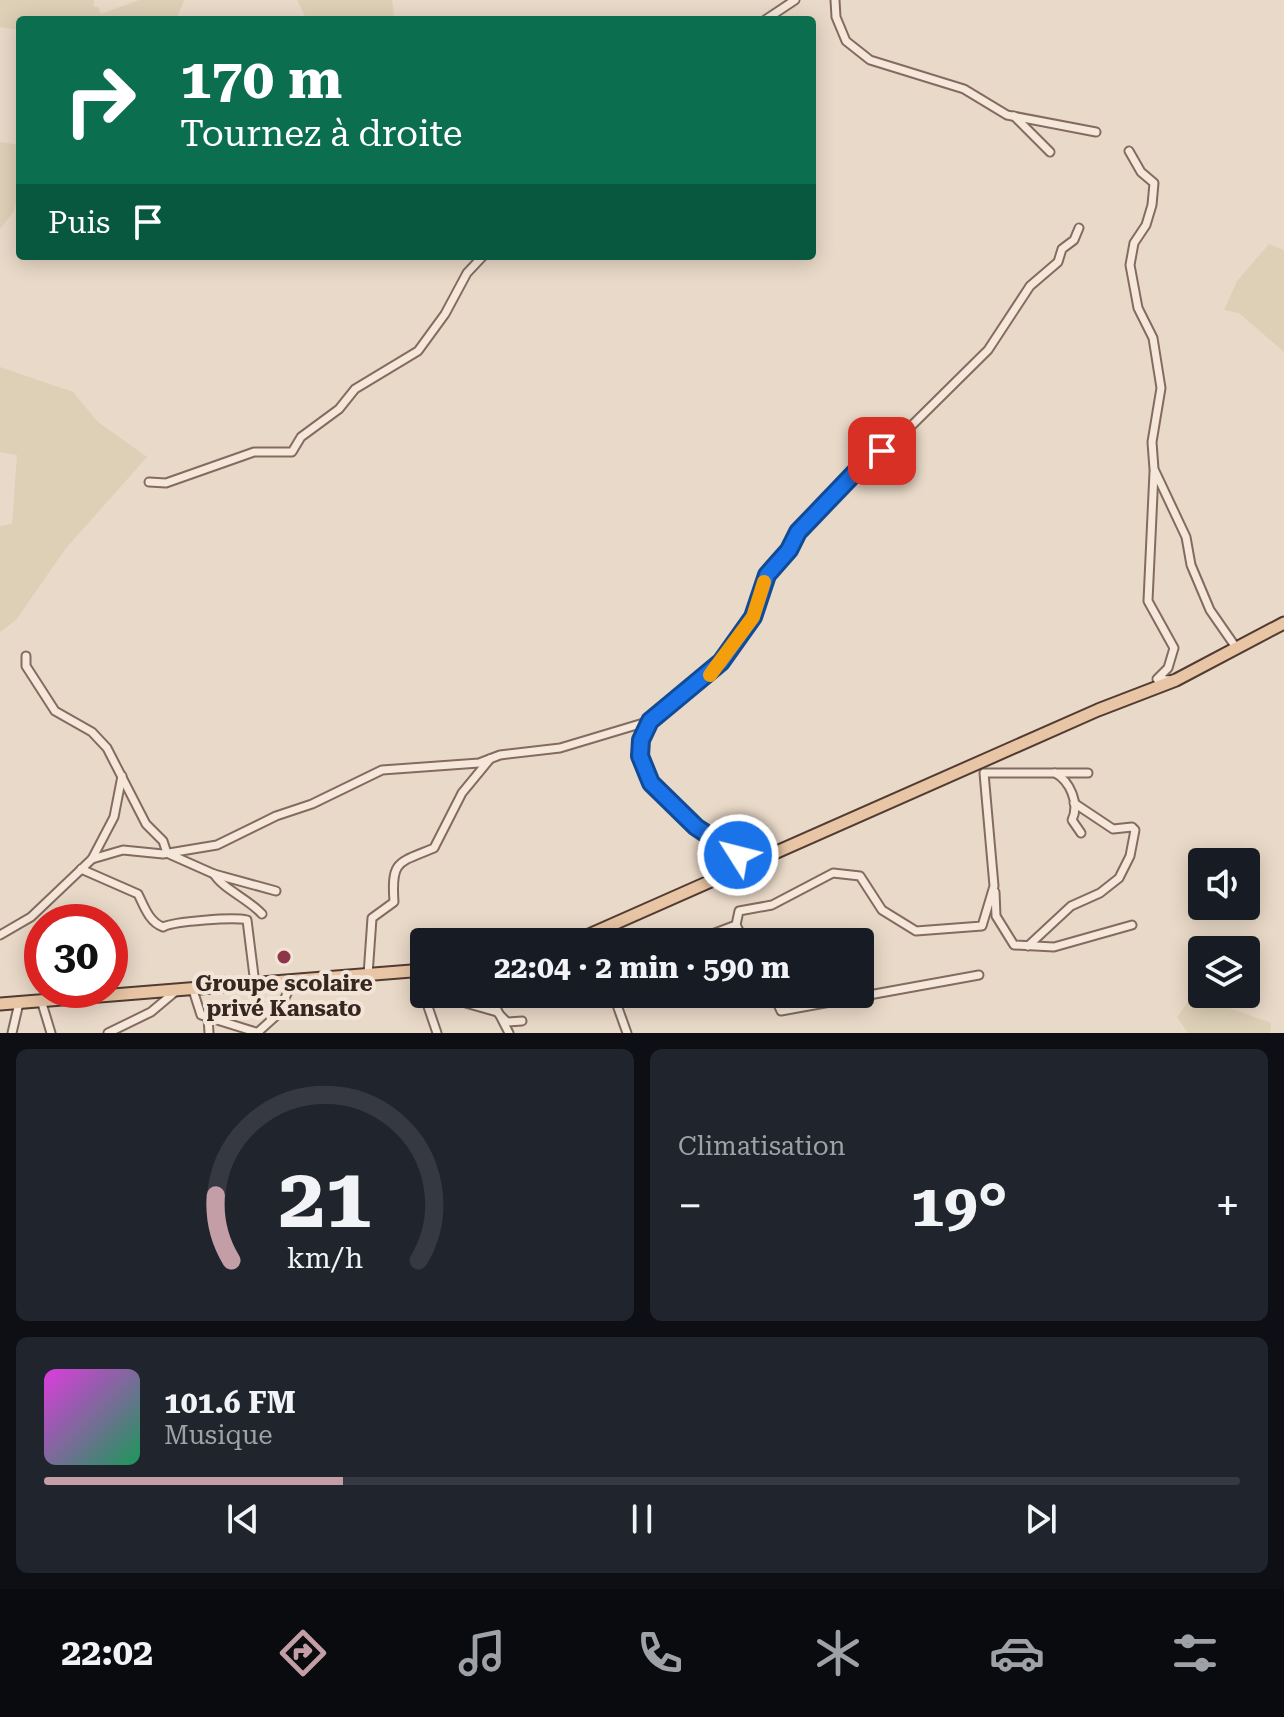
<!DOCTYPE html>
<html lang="fr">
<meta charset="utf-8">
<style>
:root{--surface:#171b24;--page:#20242c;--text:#f1f3f6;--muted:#9ea1a6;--line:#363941;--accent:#c49ea7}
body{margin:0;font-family:"Roboto Serif",serif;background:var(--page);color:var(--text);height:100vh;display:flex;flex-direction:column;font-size:30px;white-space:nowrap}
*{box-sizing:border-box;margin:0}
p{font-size:26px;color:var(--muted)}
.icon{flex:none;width:44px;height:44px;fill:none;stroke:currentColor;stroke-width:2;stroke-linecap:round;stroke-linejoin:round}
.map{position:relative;height:1033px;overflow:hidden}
.details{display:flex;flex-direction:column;gap:16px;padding:16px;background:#0d0f14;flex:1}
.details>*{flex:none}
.guide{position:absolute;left:16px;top:16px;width:800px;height:244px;border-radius:8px;box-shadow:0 4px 20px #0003;background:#0b6e4f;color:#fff;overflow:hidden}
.fabs{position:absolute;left:1188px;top:848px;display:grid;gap:16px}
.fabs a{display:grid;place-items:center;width:72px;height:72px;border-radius:8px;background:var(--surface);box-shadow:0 4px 20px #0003;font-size:40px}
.speed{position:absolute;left:24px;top:904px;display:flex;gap:16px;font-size:40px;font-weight:700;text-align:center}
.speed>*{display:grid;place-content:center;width:104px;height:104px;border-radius:50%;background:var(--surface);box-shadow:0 4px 20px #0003;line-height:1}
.speed .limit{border:12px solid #d22;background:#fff;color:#111}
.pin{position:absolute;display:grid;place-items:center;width:68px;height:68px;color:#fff;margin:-34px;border-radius:16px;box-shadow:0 4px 12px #0006}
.me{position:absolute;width:88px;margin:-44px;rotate:306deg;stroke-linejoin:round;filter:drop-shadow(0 0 6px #0008)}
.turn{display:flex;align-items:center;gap:28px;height:168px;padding:0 32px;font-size:36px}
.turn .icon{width:104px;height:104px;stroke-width:2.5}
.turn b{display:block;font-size:56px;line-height:68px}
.then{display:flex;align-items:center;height:76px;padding:0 32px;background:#0003;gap:16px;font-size:30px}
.big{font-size:60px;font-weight:700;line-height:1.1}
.details .tile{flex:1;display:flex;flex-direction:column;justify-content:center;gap:12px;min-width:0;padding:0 28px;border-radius:12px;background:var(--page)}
.details .dial{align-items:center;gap:0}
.dial svg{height:208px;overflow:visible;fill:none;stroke:var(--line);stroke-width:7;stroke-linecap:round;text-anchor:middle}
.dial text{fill:var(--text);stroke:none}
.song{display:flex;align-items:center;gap:24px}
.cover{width:96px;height:96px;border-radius:12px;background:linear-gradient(135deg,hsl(300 70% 55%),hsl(150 70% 35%))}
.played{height:8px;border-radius:4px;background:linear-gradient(90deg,var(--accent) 25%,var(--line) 25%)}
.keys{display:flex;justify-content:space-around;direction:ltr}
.heat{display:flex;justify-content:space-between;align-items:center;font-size:44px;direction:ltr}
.details .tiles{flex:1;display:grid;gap:16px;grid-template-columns:1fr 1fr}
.tile:last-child{grid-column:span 2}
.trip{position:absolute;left:410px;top:928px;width:464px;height:80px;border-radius:8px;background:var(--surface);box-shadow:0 4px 20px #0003;font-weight:700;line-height:80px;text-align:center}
.menu{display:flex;height:128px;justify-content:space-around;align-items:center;background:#090b0e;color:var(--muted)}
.menu .icon{width:56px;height:56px}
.menu .on{color:var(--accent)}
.menu b{font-size:36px;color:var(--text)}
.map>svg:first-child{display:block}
.farmland{fill:#ded0b7}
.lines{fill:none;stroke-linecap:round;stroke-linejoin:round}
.street-casing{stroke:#836c5f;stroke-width:11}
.primary-casing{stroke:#523b33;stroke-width:15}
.street{stroke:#f5e8db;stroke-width:7}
.primary{stroke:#e8c6a5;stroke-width:11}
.route-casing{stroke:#114b97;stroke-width:20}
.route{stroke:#1a73e8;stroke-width:14}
.slow{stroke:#f59e0b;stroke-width:14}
.poi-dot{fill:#8c3647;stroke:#f2e5d7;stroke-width:3}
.labels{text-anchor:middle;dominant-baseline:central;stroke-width:8;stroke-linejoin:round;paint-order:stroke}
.poi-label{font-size:22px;font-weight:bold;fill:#362721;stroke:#f2e5d7}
</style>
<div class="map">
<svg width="1284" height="1033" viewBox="0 0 1284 1033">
<rect width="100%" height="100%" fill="#e9d9c8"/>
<g class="farmland">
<path d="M0,0h94v7h4l3,7 38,-14h45l-8,20h-156v10l-20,-3z"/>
<path d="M297,0h95l2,15 -10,5h-77z"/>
<path d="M0,142l20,3v45l-6,21 -14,18z"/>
<path d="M1269,244l15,6v102l-45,-39 -15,-3 13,-29z"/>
<path d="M0,367l73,25 25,30 49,35 -81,91 -50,72 -16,12v-106l12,-2 5,-69 -17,-3z"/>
<path d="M1193,995l78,28 -1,10h-82l-11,-16z"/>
</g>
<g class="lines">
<defs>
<g id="street">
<path d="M835,0l1,17 10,24 24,19 94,29 43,26 89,17"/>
<path d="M765,20l30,-20"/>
<path d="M1014,116l36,36"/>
<path d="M1129,151l12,21 13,11 -2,22 -6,20 -12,18 -4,22 8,43 15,30 8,50 -9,54 2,27 32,68 5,28 19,45 25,36"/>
<path d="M1154,472l-6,129 26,47 -6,20 -11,11 15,1"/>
<path d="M149,482l17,1 88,-31h38l9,-15 38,-28 16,-20 63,-38 27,-37 22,-41 16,-17"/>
<path d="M26,656v10l29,45 37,21 15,16 39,76 17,17 4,12"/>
<path d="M649,723c-38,59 55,101 89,132"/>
<path d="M1055,773c15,8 25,31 17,47l9,13"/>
<path d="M169,854l45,20 62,17"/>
<path d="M92,859l31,-9 40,4 54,-9 59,-29 36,-12 70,-34 97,-7 21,-8 60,-7 90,-27 71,-59 32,-45 14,-42 22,-25 9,-18 66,-69 30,-20 94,-93 42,-64 28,-24 4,-13 12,-9 5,-12"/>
<path d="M81,869l57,25c6,12 11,28 25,33 12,-6 71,-10 84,-7l8,64"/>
<path d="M214,874c9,15 33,24 48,40"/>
<path d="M995,892l1,24 18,29 40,2 78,-22"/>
<path d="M736,925l3,-14 33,-6 61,-32 27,3 22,34 34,21 66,-5 12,-40 -10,-113h104"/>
<path d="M610,926l14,16"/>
<path d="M0,935l31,-18 61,-58 22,-42 8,-41"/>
<path d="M691,942l45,-17 9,17"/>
<path d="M1028,946l43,-40 29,-13 19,-15 11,-22 5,-26 -3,-3 -19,2 -39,-26"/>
<path d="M422,970v19l15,44"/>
<path d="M368,975l4,-57 22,-16c-3,-42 4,-39 40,-54l28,-55 28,-34"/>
<path d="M193,990l8,25 58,18"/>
<path d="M439,994l27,9 19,-6 7,3 17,33"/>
<path d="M613,994l14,39"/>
<path d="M773,994l8,17 198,-36"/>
<path d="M41,1000l10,33"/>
<path d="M469,1004l28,8 10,10 15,-1"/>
<path d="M208,1017l1,16"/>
<path d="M12,1033l7,-30"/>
<path d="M108,1033l43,-21 25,-21"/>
<path d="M257,1033l20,-18 15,-32"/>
</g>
<g id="primary">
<path d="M573,942l525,-232 78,-30 108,-57"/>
<path d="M0,1004l424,-34"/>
</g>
</defs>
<use href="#street" class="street-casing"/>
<use href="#primary" class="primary-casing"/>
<use href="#street" class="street"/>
<use href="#primary" class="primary"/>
</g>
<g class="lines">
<defs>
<path id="route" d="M738,855l-42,-28 -45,-44 -11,-27 1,-16 9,-19 71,-59 32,-45 14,-42 22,-25 9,-18 69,-72 15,-9"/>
</defs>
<use href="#route" class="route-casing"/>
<use href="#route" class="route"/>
<path class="slow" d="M710,675l43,-58 11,-35"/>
</g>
<circle class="poi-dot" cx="284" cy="957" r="8"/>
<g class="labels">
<g class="poi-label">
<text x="284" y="983">Groupe scolaire<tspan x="284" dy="25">privé Kansato</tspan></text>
</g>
</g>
</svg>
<div class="fabs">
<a><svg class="icon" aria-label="sound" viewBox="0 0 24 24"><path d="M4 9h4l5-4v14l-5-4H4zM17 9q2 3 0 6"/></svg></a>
<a><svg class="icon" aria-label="layers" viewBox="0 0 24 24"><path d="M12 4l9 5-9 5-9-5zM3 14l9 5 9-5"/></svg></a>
</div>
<div class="speed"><div class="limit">30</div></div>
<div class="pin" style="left:882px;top:451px;background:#d93025"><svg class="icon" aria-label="arrive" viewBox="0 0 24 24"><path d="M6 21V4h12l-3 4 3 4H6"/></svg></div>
<svg class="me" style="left:738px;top:855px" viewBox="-20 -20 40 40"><circle r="17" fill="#1a73e8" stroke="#fff" stroke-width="3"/><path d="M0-11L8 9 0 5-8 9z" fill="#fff"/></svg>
<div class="trip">22:04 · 2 min · 590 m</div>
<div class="guide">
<div class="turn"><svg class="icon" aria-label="right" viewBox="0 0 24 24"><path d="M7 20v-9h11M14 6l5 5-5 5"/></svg><div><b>170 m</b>Tournez à droite</div></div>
<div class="then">Puis<svg class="icon" aria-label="arrive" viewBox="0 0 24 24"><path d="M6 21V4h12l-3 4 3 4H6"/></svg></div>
</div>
</div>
<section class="details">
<div class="tiles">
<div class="tile dial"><svg viewBox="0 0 100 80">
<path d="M14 69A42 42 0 1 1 86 69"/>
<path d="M14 69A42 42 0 0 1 8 44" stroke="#c49ea7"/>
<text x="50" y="56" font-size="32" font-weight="700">21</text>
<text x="50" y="72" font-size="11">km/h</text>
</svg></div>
<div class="tile"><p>Climatisation</p>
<div class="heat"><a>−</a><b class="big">19°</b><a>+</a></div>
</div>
<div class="tile">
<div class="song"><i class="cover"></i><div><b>101.6 FM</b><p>Musique</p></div></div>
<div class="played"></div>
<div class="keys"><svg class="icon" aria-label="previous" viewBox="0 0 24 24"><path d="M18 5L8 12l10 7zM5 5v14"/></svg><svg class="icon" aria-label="pause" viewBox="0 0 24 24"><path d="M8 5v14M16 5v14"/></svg><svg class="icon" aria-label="next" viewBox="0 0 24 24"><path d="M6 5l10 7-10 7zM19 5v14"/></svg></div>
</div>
</div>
</section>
<nav class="menu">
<b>22:02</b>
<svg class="icon on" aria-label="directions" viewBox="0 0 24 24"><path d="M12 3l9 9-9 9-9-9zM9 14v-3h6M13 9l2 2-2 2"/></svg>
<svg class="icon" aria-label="music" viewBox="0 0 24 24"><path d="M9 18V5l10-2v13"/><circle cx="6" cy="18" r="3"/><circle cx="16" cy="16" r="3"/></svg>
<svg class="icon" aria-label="phone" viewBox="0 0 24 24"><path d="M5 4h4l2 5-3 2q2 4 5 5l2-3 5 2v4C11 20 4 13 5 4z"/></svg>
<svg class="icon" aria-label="climate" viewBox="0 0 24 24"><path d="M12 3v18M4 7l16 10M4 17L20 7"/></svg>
<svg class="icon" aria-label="car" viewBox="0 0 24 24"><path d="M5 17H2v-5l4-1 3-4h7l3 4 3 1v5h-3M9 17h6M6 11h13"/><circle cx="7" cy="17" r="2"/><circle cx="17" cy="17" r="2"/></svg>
<svg class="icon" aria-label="filters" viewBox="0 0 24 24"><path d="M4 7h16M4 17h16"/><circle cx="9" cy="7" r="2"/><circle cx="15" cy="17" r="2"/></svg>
</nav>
